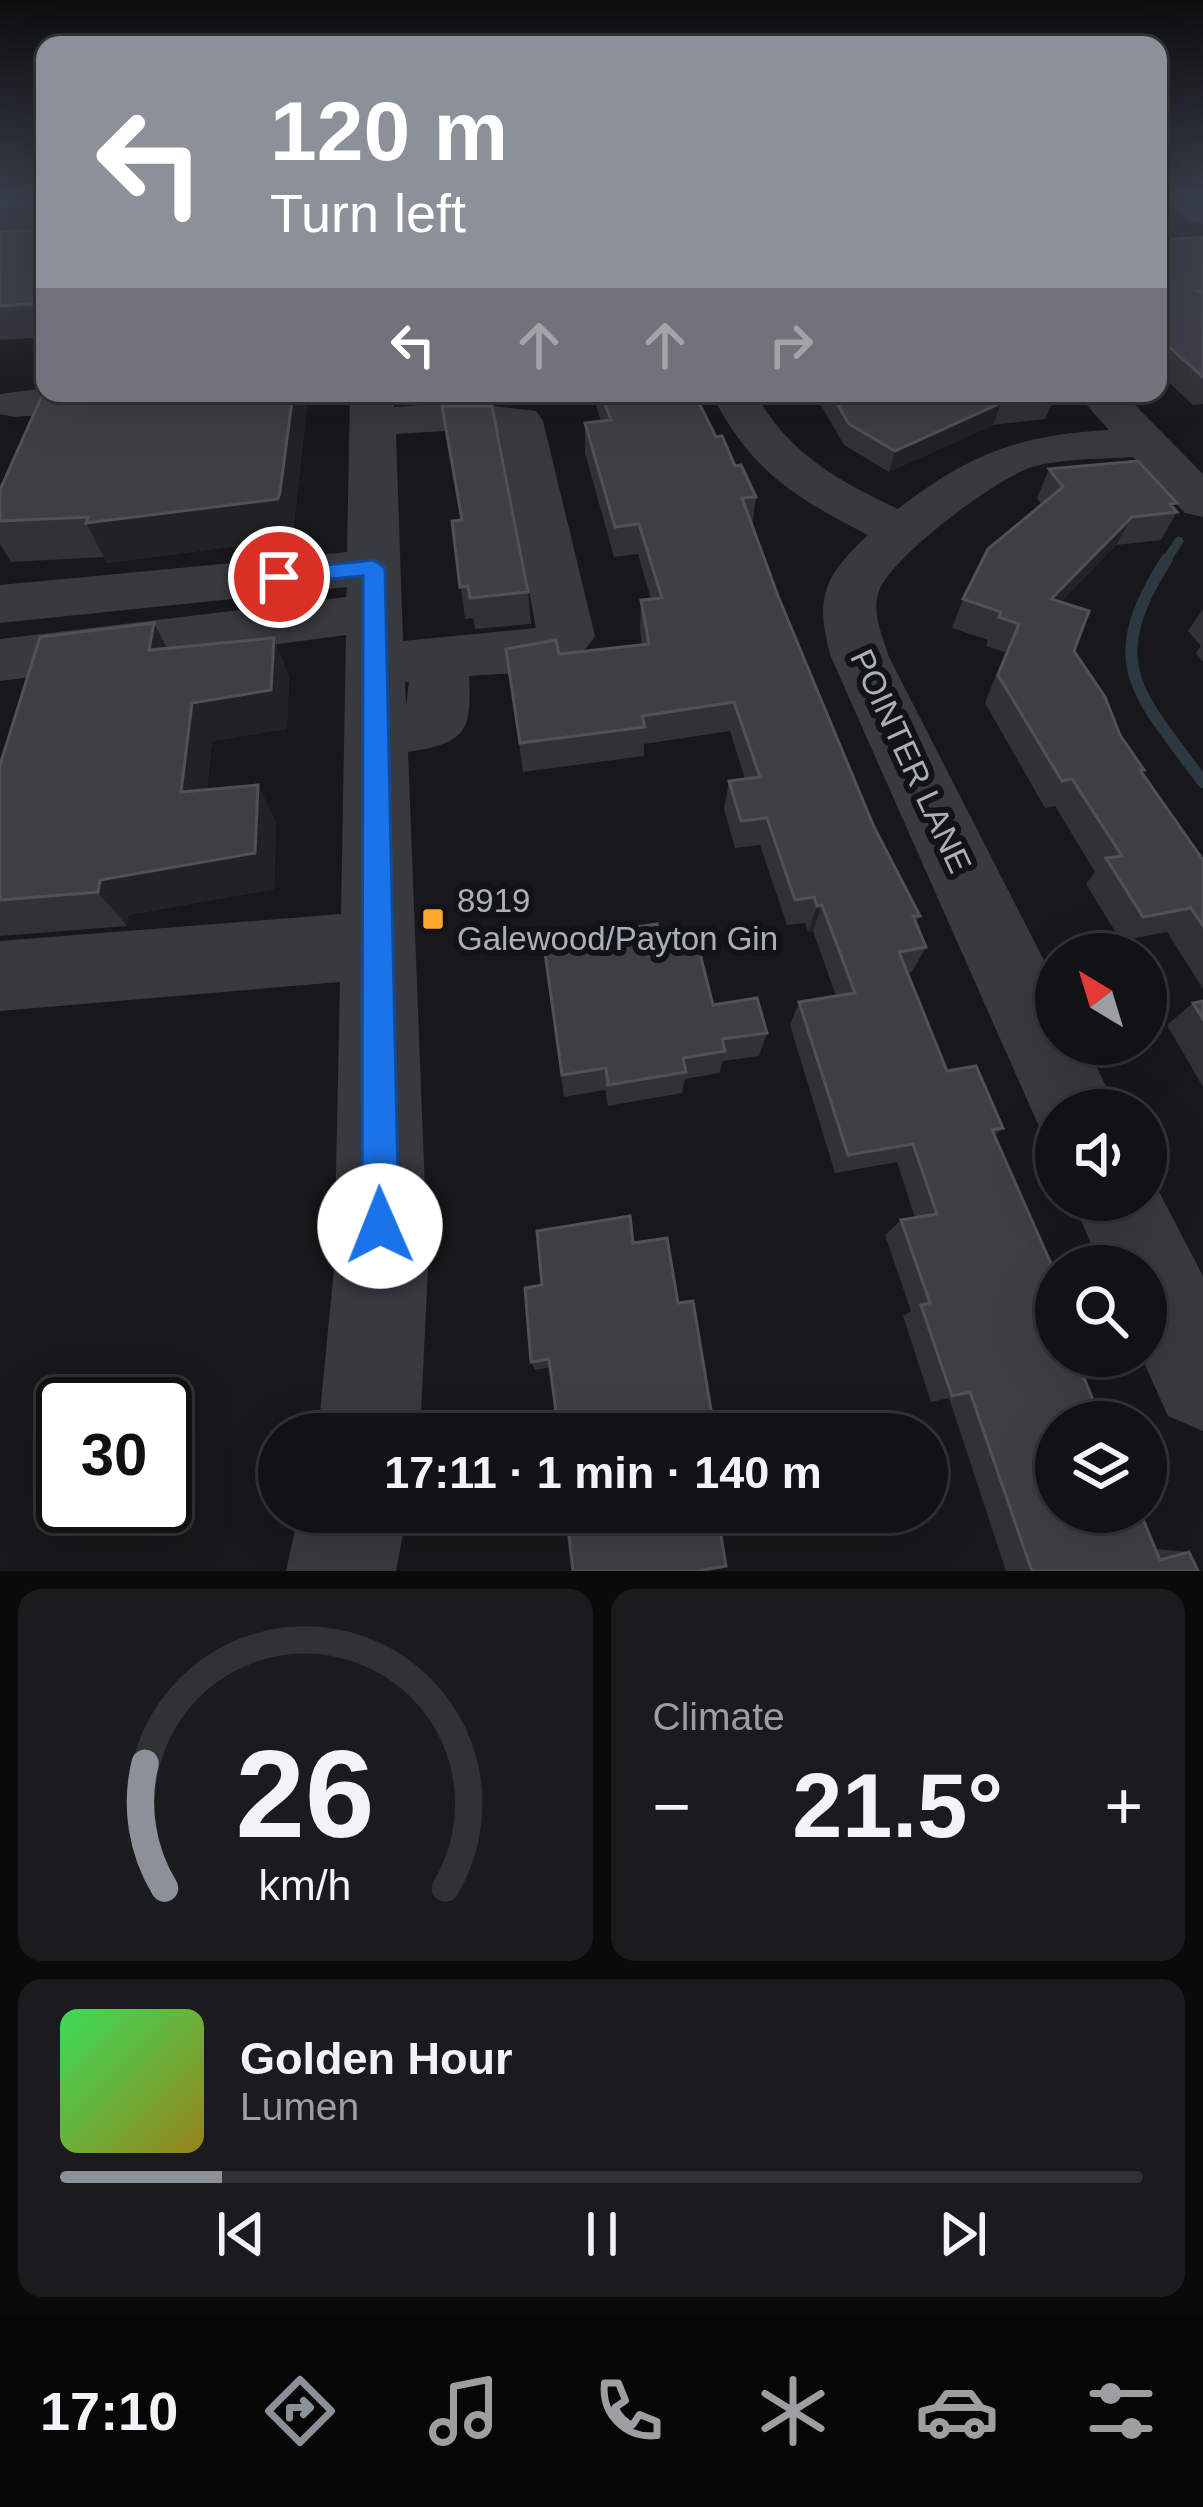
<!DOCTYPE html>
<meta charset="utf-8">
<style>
:root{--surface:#121214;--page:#1b1b1d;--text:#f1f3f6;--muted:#9c9ea0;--line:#313234;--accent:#8c9099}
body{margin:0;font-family:Helvetica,sans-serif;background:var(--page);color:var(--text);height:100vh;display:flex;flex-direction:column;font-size:45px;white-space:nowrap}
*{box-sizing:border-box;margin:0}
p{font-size:39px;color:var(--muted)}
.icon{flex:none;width:66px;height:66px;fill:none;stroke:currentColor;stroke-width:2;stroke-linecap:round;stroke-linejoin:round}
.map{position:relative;height:1571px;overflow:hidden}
.drawer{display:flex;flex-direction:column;gap:18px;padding:18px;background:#0a0a0b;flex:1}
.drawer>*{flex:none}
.top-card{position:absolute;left:36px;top:36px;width:1131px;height:366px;border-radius:24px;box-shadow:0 12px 48px #0002,0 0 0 3px var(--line);background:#8c9099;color:#fff;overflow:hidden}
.needle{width:78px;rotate:322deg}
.fabs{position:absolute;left:1035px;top:933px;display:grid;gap:24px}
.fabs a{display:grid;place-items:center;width:132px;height:132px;border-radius:50%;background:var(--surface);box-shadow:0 12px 48px #0002,0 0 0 3px var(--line);font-size:60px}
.speed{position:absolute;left:36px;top:1377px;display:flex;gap:24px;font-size:60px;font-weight:700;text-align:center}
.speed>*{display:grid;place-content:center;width:156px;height:156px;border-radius:50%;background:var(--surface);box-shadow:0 12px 48px #0002,0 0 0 3px var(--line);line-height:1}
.speed .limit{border:6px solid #111;border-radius:18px;background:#fff;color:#111}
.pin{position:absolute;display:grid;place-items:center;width:102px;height:102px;color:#fff;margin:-51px;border:6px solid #fff;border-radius:50%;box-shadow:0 3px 12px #0007}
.me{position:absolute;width:132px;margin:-66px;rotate:359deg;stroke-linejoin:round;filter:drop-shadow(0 0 9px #0008)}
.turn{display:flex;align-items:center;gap:42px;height:252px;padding:0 36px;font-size:54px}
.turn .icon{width:156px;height:156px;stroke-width:2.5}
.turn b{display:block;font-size:84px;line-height:102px}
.lanes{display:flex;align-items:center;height:114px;padding:0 36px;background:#0003;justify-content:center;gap:60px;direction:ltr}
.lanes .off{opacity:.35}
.big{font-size:90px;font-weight:700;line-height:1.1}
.drawer .card{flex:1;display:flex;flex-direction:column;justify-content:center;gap:18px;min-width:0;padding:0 42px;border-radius:24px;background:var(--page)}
.drawer .dial{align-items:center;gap:0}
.dial svg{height:312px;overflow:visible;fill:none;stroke:var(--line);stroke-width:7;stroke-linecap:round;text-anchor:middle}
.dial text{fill:var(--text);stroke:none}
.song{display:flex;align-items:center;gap:36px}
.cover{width:144px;height:144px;border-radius:18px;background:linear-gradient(135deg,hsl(130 70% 55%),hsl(50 70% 35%))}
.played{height:12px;border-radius:6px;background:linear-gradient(90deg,var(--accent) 15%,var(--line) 15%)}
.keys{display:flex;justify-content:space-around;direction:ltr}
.heat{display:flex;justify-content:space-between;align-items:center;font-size:66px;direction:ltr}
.drawer .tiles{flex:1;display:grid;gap:18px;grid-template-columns:1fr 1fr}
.card:last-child{grid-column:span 2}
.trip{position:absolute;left:258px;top:1413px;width:690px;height:120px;border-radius:60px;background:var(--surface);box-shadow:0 12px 48px #0002,0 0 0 3px var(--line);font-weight:700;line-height:120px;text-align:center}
.tab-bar{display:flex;height:192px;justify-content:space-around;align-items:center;background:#070708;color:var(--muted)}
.tab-bar .icon{width:84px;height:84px}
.tab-bar .active{color:var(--accent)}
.tab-bar b{font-size:54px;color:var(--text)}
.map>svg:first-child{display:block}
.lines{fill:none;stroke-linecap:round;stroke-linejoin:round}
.stream-far1{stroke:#2d3940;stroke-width:9}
.stream{stroke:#2d3940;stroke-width:12}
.minor{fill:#393a40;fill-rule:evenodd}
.wall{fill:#313236}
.shaded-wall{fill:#222225}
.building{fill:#3e3f44;stroke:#4f5157;stroke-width:3}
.route{fill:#1a73e8;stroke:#114b97;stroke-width:3}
.poi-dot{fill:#ffa82b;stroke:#131316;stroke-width:4.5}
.labels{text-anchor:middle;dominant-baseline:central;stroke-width:12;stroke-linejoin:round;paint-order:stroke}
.street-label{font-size:33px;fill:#a9b0bb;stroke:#131316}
.poi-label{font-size:33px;fill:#a9b0bb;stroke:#131316;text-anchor:start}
</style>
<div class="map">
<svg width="1203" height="1571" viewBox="0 0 1203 1571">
<rect width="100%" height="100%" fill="#18181a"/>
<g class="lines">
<path class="stream-far1" d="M1165,562l14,-21"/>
<path class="stream" d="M1167,559c-68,106 -29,134 36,223"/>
<g class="minor">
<path d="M1166,198h37v26l-12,-3z"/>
<path d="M45,388v5h132l-7,9 -15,4 -141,11 -14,-3v-20z"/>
<path d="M350,393h44v14l67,-5 75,9 7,10 52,215c-25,42 -83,36 -126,40 3,57 -4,67 -61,76l20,516 -8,166h-102l16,-166 6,-286 -340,29v-70l341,-27 5,-279 -346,46v-42l346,-42 1,-10 -347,36v-38l347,-33zM461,430l38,3 37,195 -133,13 -7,-207zM405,682h4l-3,24z"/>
<path d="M711,393h44c34,61 82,87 143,116 71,-55 120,-74 211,-79l-33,-37h47l80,81v43l-18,-4 -52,-56c-33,2 -69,1 -101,10 -34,10 -146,93 -154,127 -6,20 5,44 11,63l167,327v60h30l31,66h-61v34l-11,-4 -214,-483c-17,-59 -7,-81 37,-122 -76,-39 -117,-64 -157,-142z"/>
<path d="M1146,1167l57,109v155l-35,-15 -27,-60h5v-90h-45l-29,-66h74z"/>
<path d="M299,1512h108l-11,59h-110z"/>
</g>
</g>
<g class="wall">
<path d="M0,198h45v139l-45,3z"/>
<path d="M1203,237v167l-10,1 -35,-33v-132z"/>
<path d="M45,393h259l3,12 -14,127 -3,7 -183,24 -3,-6 -93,5 -11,-18v-23z"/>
<path d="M473,393h41l1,11 -41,-5z"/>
<path d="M592,393h102l14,31 48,73 -4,29 26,70 96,231 46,89 -4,7 10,24 -14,25 -5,1 40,98 56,57 -9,8 61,140 50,87 -24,7 74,179 34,3 9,19h-192l-57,-173 -18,4 -28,-86 8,-5 -26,-76 16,-15 14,-2 -18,-56 -62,11 -45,-148 9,-23 37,-6 -23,-65 -5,1 -3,-9 -18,2 -27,-80 -25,3 -11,-39 5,-28 16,-2 -15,-48 -86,13v12l-121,16 -17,-123 53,5 83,-9 -2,-15 1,-30 10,-1 -13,-45 -24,3 -29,-104v-30l16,-2z"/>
<path d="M814,393h246l-4,8 -3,1 -8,17 -52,6 -104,47 -45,-27z"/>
<path d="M1049,469l125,39 3,4 -16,28 -45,5 -55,57 13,49 46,84 24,35 -2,3 61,87v129l-36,-57 -46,9 -35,-57 9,-12 -40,-66 -10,2 -60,-105 20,-51 -19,-6 2,-6 -36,-12 11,-29 79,-94 -5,-7z"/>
<path d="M452,521l76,71 3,32 -56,5 -2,-11 -8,1z"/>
<path d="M1203,609v53l-7,-9 5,-7 -13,-15z"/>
<path d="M154,623l13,26 107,-11 15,39 -2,52 -75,12 -5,49 51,-5 18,37 -2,67 -146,26 -1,11 -127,10v-171z"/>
<path d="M590,934h69l54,71 54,28 -8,23 -36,5 -4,12 -34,6 -3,14 -74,13 -3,-16 -41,7 -19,-144 45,-7z"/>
<path d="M1203,1001v86l-36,-62 26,-22z"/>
<path d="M633,1243l45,60 -128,64 -15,3 -4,-8 11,-77z"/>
</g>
<g class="shaded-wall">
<path d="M293,393h11l3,12 -14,127 -3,7 -183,24 -21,-40z"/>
<path d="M1001,403l-8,22 -104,47 6,-21z"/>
<path d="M1132,517l-16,28 -79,82 14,-28z"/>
<path d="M154,623l20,39 -25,-12z"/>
<path d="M274,638l15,39 -2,52 -75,12 -9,88 -22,-37 11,-89z"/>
<path d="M258,785l18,37 -2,67 -146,26 -1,11 -29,-34 2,-12z"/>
<path d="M822,905l-9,26 -5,1 9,-26z"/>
</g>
<g class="building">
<path d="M0,198h45v105l-45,3v-74l34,-2 1,-27 -35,2z"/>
<path d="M1203,237v54h-4l4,3v83l-45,-40v-97z"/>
<path d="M45,389v4h248l-13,99 -2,7 -192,24 2,-6 -88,4v-31z"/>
<path d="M601,393h93l22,44 6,-1 13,30 6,-1 15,32 -14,1 36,98 96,231 46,89h-7l13,31 -27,5 48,119 29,-5 27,62 -11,2 64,145v81h46l3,7 -25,5 22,54h-46v90h84l20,48 29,-8 9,19h-166l-62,-179 -18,4 -31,-91 9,-2 -29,-83 36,-6 -24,-70 -65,11 -49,-153 56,-9 -33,-88 -5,1 -3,-9 -19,3 -28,-82 -26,3 -12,-40 31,-4 -26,-75 -92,14 3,11 -125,16 -14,-94 50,-9 3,14 90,-10 -8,-44 21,-2 -23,-74 -24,3 -30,-104 26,-3z"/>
<path d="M831,393h218l5,5 -53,5 -106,48 -46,-27z"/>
<path d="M442,406h50l36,186 -58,6 -2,-12 -8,1 -8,-66 10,-1z"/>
<path d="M1138,461l39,42 -7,1 7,8 -45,5 -81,82 38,12 -15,40 31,46 15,38 24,35h-4l63,90v66l-12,-18 -48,9 -37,-59 16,-2 -50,-77 -10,2 -64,-106 21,-51 -20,-7 2,-5 -38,-13 25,-50 75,-62 -14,-18z"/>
<path d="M154,623l-5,27 125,-12 -3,52 -79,13 -11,89 77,-7 -3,68 -155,27 -2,12 -98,8v-135l40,-128z"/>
<path d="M657,924l2,10 35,-4 19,75 44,-7 10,35 -45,6 3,12 -42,7 3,14 -78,13 -2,-17 -44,7 -17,-122 47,-7 -2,-12z"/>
<path d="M1203,1001v18l-10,-16z"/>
<path d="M630,1216l3,27 34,-5 11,65 15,-2 22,133h-156l-10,-75 -18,3 -6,-74 17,-3 -5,-54z"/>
<path d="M544,1512h173l9,54 -28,5h-125l-5,-43 -22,5z"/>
</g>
<linearGradient id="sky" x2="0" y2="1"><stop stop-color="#0d0d0e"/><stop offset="0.47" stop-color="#373d49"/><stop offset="1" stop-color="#373d49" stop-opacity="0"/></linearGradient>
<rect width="1203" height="418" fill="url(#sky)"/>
<path class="route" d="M374,560l11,8 14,658 -5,14 -14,5 -13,-5 -5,-14 1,-650 -84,8 -12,-7 12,-7z"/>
<rect class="poi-dot" x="421" y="907" width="24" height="24" rx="6"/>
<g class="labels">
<g class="street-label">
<text transform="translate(911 761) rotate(65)">POINTER LANE</text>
</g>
<g class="poi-label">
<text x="457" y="900">8919<tspan x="457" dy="38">Galewood/Payton Gin</tspan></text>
</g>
</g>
</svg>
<div class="fabs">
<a><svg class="needle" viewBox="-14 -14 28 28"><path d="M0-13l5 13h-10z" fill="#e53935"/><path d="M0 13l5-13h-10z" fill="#9c9ea0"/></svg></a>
<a><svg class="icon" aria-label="sound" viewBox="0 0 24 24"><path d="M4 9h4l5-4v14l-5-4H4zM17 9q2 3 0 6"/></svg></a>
<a><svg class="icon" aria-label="search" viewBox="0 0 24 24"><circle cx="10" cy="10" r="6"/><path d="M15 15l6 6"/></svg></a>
<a><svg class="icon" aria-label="layers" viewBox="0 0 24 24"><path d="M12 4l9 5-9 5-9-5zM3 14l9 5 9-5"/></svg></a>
</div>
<div class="speed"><div class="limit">30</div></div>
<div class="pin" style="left:279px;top:577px;background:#d93025"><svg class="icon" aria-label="arrive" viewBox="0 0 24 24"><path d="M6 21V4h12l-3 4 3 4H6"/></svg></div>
<svg class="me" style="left:380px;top:1226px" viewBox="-20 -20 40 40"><circle r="19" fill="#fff"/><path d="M0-13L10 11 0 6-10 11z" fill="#1a73e8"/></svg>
<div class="trip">17:11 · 1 min · 140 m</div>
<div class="top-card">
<div class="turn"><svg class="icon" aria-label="left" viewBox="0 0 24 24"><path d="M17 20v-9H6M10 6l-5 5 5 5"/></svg><div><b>120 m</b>Turn left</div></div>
<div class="lanes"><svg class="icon" aria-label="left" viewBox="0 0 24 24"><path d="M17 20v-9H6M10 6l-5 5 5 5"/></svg><svg class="icon off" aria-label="ahead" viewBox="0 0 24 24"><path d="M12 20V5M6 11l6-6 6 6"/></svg><svg class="icon off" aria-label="ahead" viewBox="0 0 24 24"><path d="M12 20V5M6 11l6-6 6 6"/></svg><svg class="icon off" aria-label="right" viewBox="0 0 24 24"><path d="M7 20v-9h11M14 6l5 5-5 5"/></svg></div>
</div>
</div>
<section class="drawer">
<div class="tiles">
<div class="card dial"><svg viewBox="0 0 100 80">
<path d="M14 69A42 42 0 1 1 86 69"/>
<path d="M14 69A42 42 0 0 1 9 37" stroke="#8c9099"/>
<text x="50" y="56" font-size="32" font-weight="700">26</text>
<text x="50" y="72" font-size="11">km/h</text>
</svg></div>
<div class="card"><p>Climate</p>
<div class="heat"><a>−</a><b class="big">21.5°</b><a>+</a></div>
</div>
<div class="card">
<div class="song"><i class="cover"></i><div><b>Golden Hour</b><p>Lumen</p></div></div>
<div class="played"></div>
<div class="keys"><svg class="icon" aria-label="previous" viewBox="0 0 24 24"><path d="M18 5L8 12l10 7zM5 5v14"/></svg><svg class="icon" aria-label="pause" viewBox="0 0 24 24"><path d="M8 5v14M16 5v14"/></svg><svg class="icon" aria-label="next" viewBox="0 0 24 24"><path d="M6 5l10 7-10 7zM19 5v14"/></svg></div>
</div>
</div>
</section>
<nav class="tab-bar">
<b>17:10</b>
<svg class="icon active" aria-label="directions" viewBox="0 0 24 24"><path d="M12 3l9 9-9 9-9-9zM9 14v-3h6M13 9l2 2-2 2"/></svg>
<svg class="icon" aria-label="music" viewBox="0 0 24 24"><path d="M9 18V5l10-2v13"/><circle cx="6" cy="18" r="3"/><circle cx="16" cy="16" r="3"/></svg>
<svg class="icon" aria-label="phone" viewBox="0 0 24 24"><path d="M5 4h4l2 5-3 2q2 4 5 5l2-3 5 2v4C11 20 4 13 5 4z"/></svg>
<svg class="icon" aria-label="climate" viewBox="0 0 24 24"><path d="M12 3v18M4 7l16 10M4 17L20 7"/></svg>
<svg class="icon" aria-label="car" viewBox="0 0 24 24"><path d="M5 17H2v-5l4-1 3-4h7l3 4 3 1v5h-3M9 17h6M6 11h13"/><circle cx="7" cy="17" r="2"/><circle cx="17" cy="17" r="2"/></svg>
<svg class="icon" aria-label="filters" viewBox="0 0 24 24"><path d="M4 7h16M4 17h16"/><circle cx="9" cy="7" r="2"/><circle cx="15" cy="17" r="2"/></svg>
</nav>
